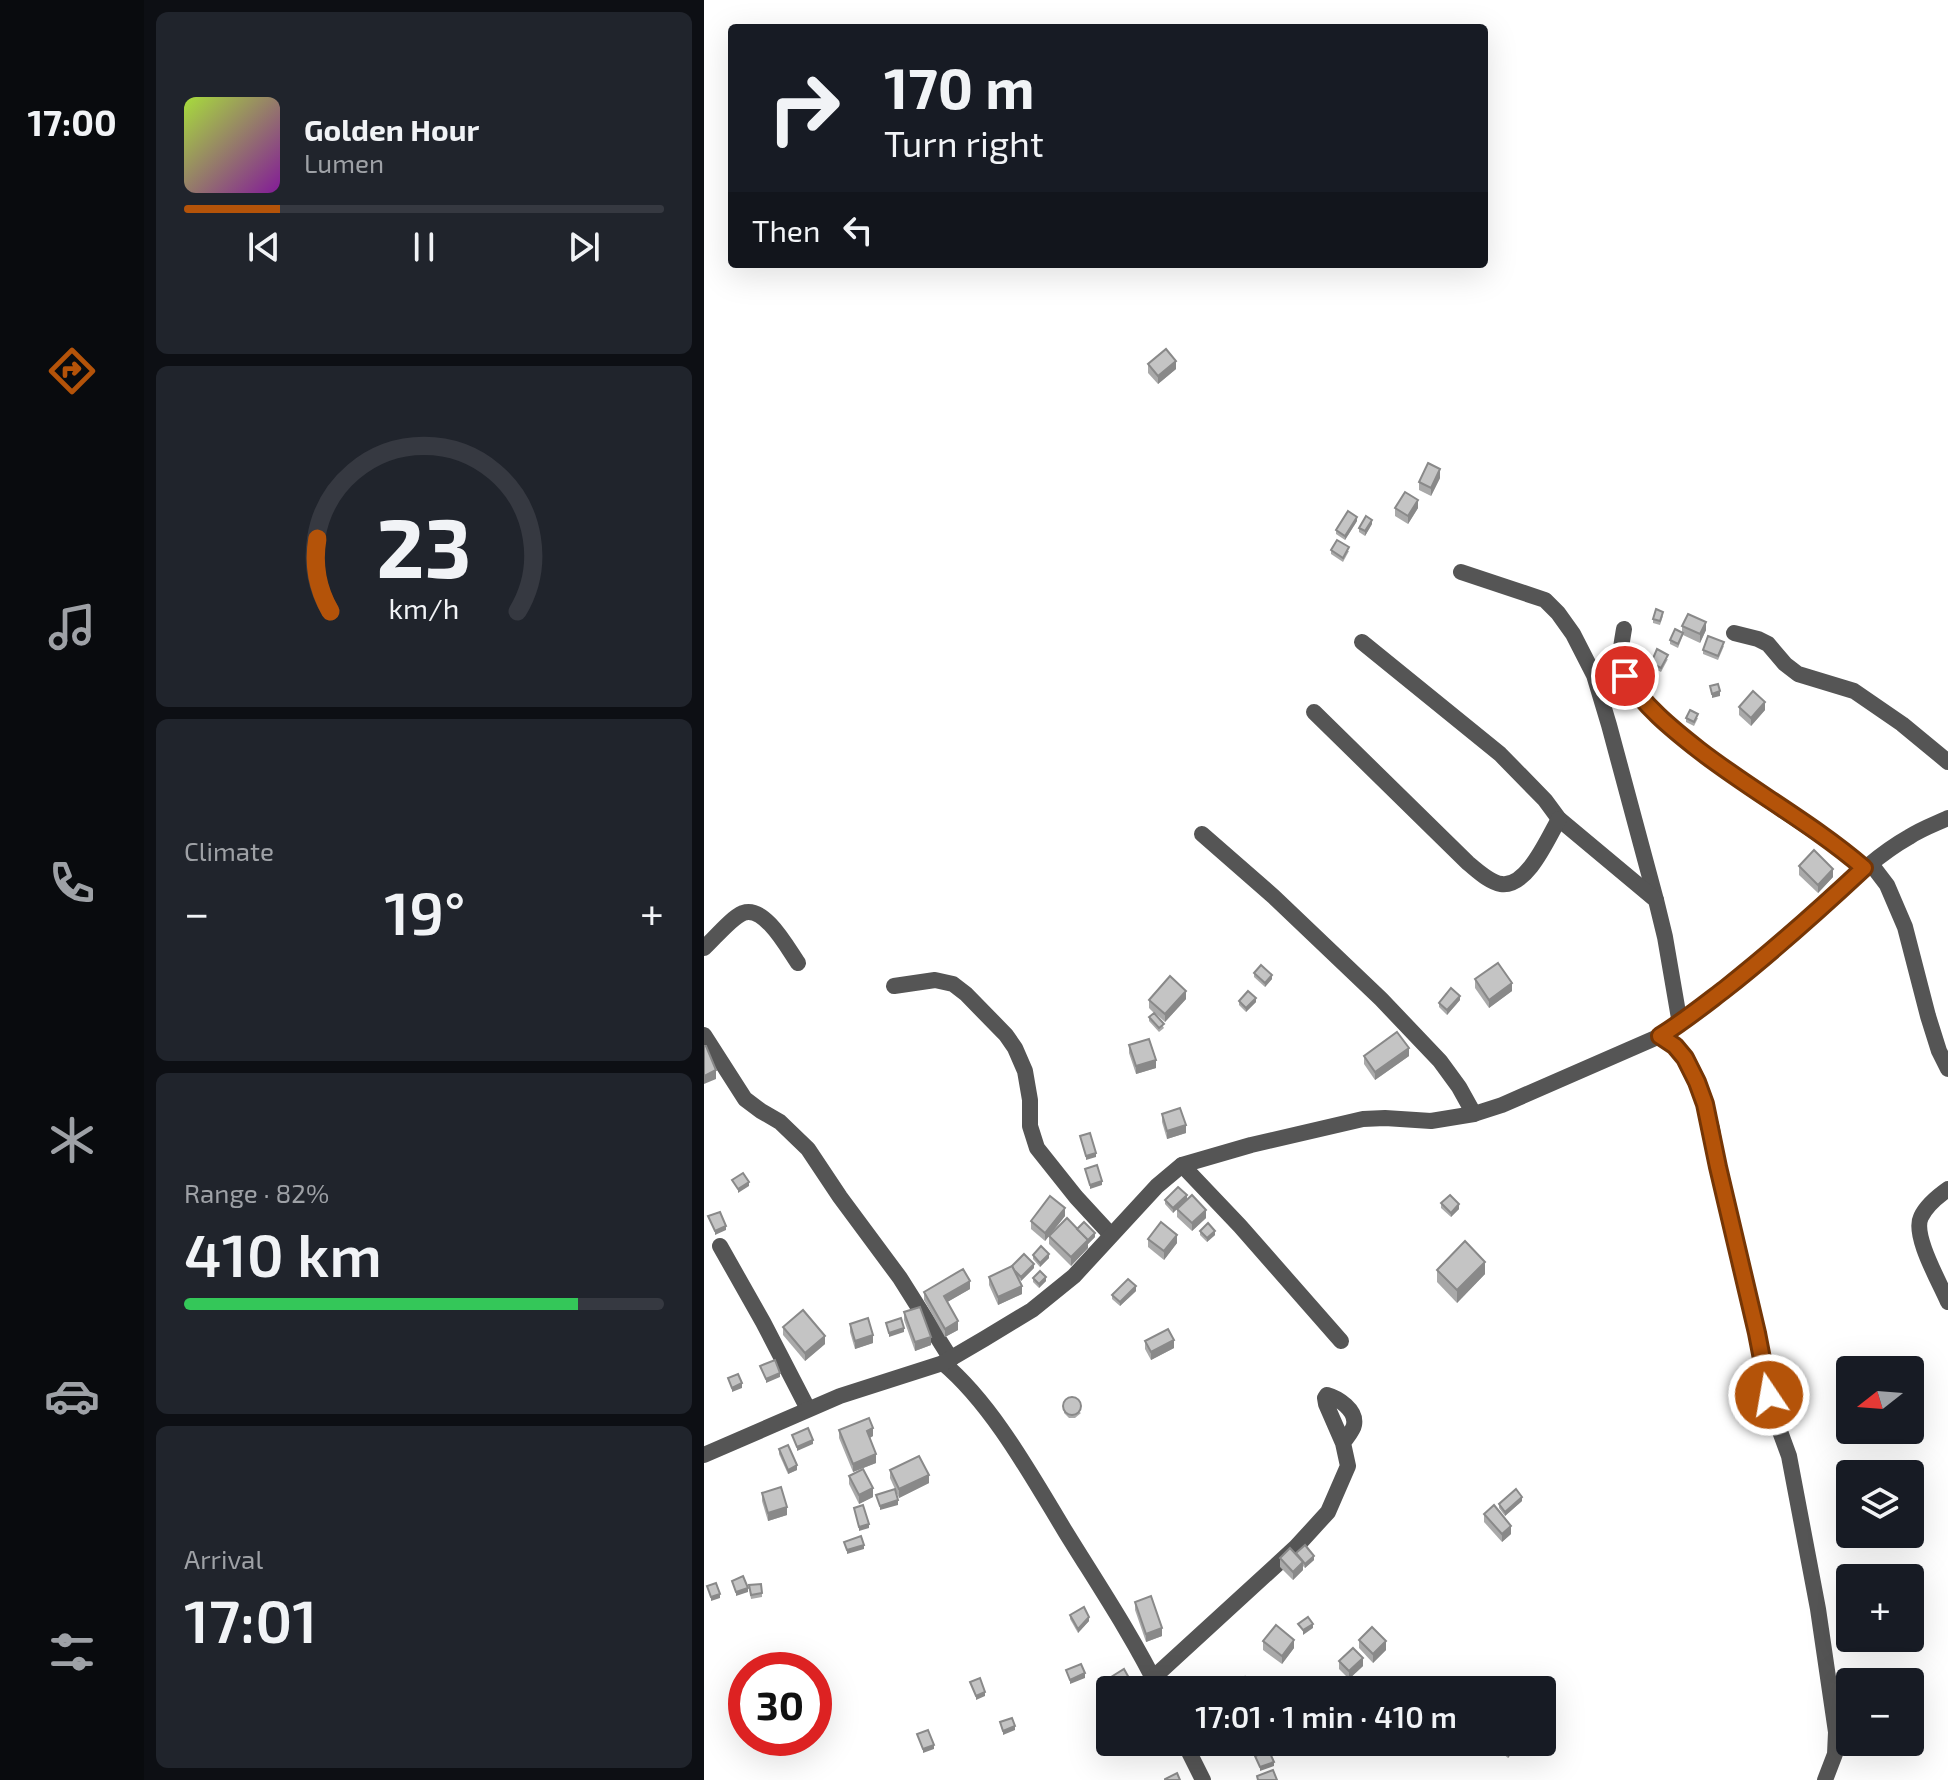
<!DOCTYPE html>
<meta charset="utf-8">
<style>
:root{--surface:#171b24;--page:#20242c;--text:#f1f3f6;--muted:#9ea1a6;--line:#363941;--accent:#b45309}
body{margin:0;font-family:"Exo 2",sans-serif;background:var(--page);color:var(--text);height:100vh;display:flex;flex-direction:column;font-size:30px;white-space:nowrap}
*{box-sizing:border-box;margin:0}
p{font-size:26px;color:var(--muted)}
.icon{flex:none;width:44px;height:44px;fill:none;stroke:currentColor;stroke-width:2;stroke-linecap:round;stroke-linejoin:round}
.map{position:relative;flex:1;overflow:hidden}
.panel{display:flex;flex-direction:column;gap:12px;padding:12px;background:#0d0f14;width:560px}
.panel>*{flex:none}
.top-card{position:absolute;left:24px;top:24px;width:760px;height:244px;border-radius:8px;box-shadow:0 8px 32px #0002;background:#171b24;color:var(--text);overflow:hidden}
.needle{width:52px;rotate:253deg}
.fabs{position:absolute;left:1132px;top:1356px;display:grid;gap:16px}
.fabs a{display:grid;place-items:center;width:88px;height:88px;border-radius:8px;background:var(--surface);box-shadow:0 8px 32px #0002;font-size:40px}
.speed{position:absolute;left:24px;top:1652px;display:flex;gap:16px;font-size:40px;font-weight:700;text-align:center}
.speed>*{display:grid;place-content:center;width:104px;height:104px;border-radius:50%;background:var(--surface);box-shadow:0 8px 32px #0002;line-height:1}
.speed .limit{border:12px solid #d22;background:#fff;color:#111}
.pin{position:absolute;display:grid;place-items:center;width:68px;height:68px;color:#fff;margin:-34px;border:4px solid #fff;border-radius:50%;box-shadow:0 2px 8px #0007}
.me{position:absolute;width:88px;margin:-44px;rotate:348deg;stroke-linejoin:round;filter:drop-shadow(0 0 6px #0008)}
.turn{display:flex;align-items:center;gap:28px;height:168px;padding:0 24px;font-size:36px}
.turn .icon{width:104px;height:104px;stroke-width:2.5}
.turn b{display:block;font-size:56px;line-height:68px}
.then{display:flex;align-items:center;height:76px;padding:0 24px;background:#0003;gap:16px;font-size:30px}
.big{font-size:60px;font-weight:600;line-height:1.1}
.panel .widget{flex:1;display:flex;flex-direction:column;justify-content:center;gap:12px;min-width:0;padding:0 28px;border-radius:12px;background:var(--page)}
.panel .dial{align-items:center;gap:0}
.dial svg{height:208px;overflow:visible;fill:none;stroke:var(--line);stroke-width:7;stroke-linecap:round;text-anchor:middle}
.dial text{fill:var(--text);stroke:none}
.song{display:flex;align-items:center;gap:24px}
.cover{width:96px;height:96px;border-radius:12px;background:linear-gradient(135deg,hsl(80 70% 55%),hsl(290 70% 35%))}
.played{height:8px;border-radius:4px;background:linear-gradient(90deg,var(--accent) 20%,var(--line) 20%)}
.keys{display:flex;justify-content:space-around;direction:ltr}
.heat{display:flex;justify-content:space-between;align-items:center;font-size:44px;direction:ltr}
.charge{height:12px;border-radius:6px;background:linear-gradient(90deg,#34c759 82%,var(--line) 0)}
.trip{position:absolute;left:392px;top:1676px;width:460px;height:80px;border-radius:8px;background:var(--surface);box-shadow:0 8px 32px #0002;font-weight:600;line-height:80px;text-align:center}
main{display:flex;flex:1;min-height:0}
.dock{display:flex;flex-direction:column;width:144px;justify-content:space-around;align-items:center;background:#090b0e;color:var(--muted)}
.dock .icon{width:56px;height:56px}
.dock .on{color:var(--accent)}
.dock b{font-size:36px;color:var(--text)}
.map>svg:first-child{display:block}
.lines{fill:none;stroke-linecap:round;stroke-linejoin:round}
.street{stroke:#555;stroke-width:16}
.wall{fill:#a9a9a9}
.shaded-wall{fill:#898989}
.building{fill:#c4c4c4;stroke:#898989;stroke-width:2}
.route-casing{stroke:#753606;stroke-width:20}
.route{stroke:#b45309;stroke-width:14}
</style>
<main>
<nav class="dock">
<b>17:00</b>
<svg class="icon on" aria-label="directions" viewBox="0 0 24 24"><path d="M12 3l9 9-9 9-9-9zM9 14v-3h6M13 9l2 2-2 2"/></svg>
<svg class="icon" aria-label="music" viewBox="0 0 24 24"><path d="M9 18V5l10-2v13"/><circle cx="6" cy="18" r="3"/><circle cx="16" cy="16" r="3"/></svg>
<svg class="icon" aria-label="phone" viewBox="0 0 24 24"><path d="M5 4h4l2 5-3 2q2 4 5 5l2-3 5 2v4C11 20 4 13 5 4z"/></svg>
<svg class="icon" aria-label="climate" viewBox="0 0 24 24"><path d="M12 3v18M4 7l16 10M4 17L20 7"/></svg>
<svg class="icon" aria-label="car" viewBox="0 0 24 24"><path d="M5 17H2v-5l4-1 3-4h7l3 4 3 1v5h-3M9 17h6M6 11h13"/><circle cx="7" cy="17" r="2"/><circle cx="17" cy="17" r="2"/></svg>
<svg class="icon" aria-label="filters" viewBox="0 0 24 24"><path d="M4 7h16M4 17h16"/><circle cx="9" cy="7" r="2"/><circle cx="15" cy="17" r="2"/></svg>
</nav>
<section class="panel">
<div class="widget">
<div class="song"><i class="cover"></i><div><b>Golden Hour</b><p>Lumen</p></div></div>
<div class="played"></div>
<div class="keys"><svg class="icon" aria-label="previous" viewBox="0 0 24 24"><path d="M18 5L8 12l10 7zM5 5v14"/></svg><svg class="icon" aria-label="pause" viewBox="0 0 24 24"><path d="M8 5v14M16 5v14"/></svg><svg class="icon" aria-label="next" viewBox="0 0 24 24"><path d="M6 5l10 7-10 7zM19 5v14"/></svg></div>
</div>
<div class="widget dial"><svg viewBox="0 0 100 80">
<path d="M14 69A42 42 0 1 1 86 69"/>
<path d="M14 69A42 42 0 0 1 9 41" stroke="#b45309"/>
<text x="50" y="56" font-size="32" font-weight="700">23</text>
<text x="50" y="72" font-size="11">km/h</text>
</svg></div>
<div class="widget"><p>Climate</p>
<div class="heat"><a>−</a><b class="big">19°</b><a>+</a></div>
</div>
<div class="widget"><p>Range · 82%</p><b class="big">410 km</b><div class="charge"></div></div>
<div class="widget"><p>Arrival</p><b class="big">17:01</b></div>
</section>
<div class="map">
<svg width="1244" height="1780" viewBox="0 0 1244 1780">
<rect width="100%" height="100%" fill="#fff"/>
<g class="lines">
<g class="street">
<path d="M757,572l84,28 13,13 15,21 21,41 15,50 47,175"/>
<path d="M920,629c-2,12 -5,25 -2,37 13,60 191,158 242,202"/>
<path d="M1030,633l24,6 10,5 17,20 13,10 56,17 48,33 46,38"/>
<path d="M658,642l138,112 45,46 14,19 97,81 9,37 15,87"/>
<path d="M610,712l154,151c10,8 21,19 33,21 26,4 47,-46 58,-65"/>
<path d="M498,834l72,63 107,102 59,62 19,26 15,27"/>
<path d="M1167,864l16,21 18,42 23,89 11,35 9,18"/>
<path d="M0,948c10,-9 27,-30 39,-35 22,-8 45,36 55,50"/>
<path d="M190,986l41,-6 18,4 13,10 40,41 9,13 10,23 5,29v26l7,22 39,49 35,38"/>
<path d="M0,1035l41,64 16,12 19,11 28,27 32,48 60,81 51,81"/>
<path d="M956,1036l15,10 10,12 12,24 8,22 7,25 6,38 39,166 7,42 10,40 15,41 29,153 18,123 -1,22 -10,26"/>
<path d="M478,1165l58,61 101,115"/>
<path d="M1244,1189c-10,7 -22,17 -27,28 -9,18 19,66 27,85"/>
<path d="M16,1246l43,76 45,87"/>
<path d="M239,1363c49,41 88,112 122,168 32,52 67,104 94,159"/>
<path d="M0,1455l136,-59 103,-33 41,-24 48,-29 42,-34 83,-90 25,-21 69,-20 112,-26 22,-1 46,3 43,-7 28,-9 158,-69c52,-32 100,-73 145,-113 34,-30 65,-64 104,-86 12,-8 26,-13 39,-19"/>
<path d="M449,1678l143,-131 32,-35 20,-46 -5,-23 -17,-39 -1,-6 2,-3c11,3 30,15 27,30 -1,6 -8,13 -11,18"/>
<path d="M480,1742l19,38"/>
</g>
</g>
<g class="wall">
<path d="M444,364l28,5 -18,15 -10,-11z"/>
<path d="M736,478l-9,18 -12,-6v-8z"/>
<path d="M691,508h23l-10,16 -13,-8z"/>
<path d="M653,521l-12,19 -9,-6v-4z"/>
<path d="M668,524l-7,12 -6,-4v-4z"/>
<path d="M627,550l18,1 -6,11 -12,-8z"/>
<path d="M959,616l-3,9 -7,-2v-4z"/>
<path d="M978,626l24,4 -6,13 -17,-8 -5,13 -8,-4v-4l12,-7z"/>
<path d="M1020,646l-6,14 -15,-6v-4z"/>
<path d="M964,659l-7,13 -10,-5v-4z"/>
<path d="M1035,707l26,3 -14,16 -12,-11z"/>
<path d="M982,718h12l-4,8 -8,-4z"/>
<path d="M1095,866l34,11 -15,16 -19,-18z"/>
<path d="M550,973l18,6 -7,8 -11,-10z"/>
<path d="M771,979l37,12 -23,17 -14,-20z"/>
<path d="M482,999l-21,23 -10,-9 9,15 -5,4 -10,-11v-4l5,-4 -5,-5v-8z"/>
<path d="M756,1000l-13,15 -8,-8v-4z"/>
<path d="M535,1001l17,1 -10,10 -7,-7z"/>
<path d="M425,1045l27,23 -20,6 -7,-21z"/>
<path d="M660,1056h45l-34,24 -11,-16z"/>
<path d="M458,1114l24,19 -19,6 -5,-17z"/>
<path d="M483,1199l-14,14 -8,-9v-4z"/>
<path d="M737,1203l18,6 -8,8 -10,-9z"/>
<path d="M473,1209l29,9 -14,13 -15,-14z"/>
<path d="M361,1216l-20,25 -14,-12v-8z"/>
<path d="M373,1229l18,8 -7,7v4l-17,18 -22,-22v-8z"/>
<path d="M496,1231l15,4 -8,7 -7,-7z"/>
<path d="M444,1239l29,4 -13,17 -16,-13z"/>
<path d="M329,1255l16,3 -9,9 -7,-8z"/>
<path d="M330,1268l-13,13 -3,-4 4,17 -24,11 -9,-20v-8z"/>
<path d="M733,1270l48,4 -28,29 -20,-21z"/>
<path d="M329,1278l13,3 -7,7 -6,-6z"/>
<path d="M266,1289l-23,13 11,28 -13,7 -21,-37v-8z"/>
<path d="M432,1291l-16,15 -8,-7v-4z"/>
<path d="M200,1312l27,33 -16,6 -11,-31z"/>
<path d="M146,1324l23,19 -18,6 -5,-17z"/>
<path d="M79,1327l42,17 -20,17 -22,-26z"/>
<path d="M441,1341l29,7 -23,12 -6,-11z"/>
<path d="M360,1402l17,11 -6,5h-6l-5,-5z"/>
<path d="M135,1430l34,6 -3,2 6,25 -23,9 -14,-34z"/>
<path d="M75,1449l18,21 -9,4 -9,-20z"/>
<path d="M186,1470l39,13 -30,15 -9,-20z"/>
<path d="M145,1476l24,21 -14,7 -10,-20z"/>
<path d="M58,1493l25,22 -19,6 -6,-20z"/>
<path d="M818,1501l-17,15 -6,-8v-4z"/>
<path d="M780,1514l27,20 -9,8 -18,-20z"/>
<path d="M592,1554l18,6 -9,8 -2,-2v4l-10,10 -13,-13v-9z"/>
<path d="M45,1585l13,8v4l-11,2z"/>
<path d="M431,1602l27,34 -16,6 -11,-32z"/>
<path d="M366,1615l19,6 -11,12 -8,-14z"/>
<path d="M655,1640l27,10 -13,13 -14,-15z"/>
<path d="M559,1641l31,7 -12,16 -19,-14z"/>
<path d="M635,1661l24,5 -14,13 -10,-10z"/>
<path d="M786,1742h31l-13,16 -18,-15z"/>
</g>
<g class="shaded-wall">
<path d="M472,361v8l-18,15v-8z"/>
<path d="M736,469v9l-9,18v-8z"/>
<path d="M714,500v8l-10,16v-8z"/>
<path d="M653,517v4l-12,19v-4z"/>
<path d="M668,520v4l-7,12v-5z"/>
<path d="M1002,622v8l-6,13v-9z"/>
<path d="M1016,691v5l-8,2v-4z"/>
<path d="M1061,702v8l-14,16v-8z"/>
<path d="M1129,869v8l-15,16v-8z"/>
<path d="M568,975v4l-7,8v-4z"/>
<path d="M808,983v8l-23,17v-8z"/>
<path d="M482,991v8l-21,23v-8z"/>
<path d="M756,996v4l-13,15v-5z"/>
<path d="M552,998v4l-10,10v-4z"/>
<path d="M705,1048v8l-34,24v-8z"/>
<path d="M452,1060v8l-20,6v-8z"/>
<path d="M12,1070v9l-12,5v-8z"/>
<path d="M482,1125v8l-19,6v-8z"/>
<path d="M392,1153v4l-10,3v-4z"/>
<path d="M398,1181v4l-12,4v-4z"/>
<path d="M45,1182v4l-11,7v-4z"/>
<path d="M483,1195v4l-14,14v-5z"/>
<path d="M755,1204v5l-8,8v-4z"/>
<path d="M361,1208v8l-20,25v-8z"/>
<path d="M502,1210v8l-14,13v-8z"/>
<path d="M22,1226v4l-11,5v-4z"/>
<path d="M511,1231v4l-8,7v-4z"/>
<path d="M391,1233v4l-7,7v4l-17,18v-9z"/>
<path d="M473,1235v8l-13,17v-9z"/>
<path d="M345,1254v4l-9,9v-4z"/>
<path d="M781,1262v12l-28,29v-13z"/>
<path d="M330,1264v4l-13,13v-4z"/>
<path d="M342,1277v4l-7,7v-4z"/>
<path d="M266,1281v8l-26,15v-8z"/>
<path d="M318,1286v8l-24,11v-8z"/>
<path d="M432,1286v5l-16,15v-4z"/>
<path d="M254,1321v9l-13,7v-8z"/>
<path d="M200,1328v4l-15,5v-4z"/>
<path d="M169,1335v8l-18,6v-8z"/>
<path d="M121,1336v8l-20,17v-8z"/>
<path d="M227,1337v8l-16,6v-9z"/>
<path d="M470,1340v8l-23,12v-8z"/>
<path d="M76,1373v4l-14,6v-4z"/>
<path d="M38,1383v5l-10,4v-4z"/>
<path d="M169,1428v8l-6,3v-8z"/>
<path d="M109,1440v4l-16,7v-4z"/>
<path d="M172,1454v9l-23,9v-8z"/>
<path d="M93,1465v5l-9,4v-4z"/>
<path d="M225,1475v8l-30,15v-9z"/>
<path d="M169,1488v9l-14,7v-9z"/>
<path d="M818,1497v4l-17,15v-4z"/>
<path d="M194,1500v5l-18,5v-4z"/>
<path d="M83,1507v8l-19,6v-8z"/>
<path d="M165,1524v4l-10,3v-4z"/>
<path d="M807,1526v8l-9,8v-8z"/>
<path d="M160,1545v4l-17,5v-4z"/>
<path d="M610,1556v4l-9,8v-4z"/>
<path d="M599,1562v8l-10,10v-8z"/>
<path d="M44,1588v4l-12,4v-4z"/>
<path d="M16,1594v4l-9,3v-4z"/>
<path d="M385,1617v4l-11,12v-4z"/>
<path d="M609,1624v4l-10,7v-5z"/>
<path d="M458,1628v8l-16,6v-8z"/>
<path d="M590,1640v8l-12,16v-8z"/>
<path d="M682,1641v9l-13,13v-9z"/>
<path d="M659,1658v8l-14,13v-8z"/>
<path d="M381,1673v5l-15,6v-4z"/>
<path d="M425,1678v4l-13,8v-4z"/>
<path d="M281,1692v4l-9,4v-4z"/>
<path d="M311,1726v4l-12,5v-4z"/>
<path d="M811,1742h6l-13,16v-8z"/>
<path d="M230,1745v4l-11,4v-4z"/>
<path d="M570,1762v4l-14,5v-4z"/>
</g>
<g class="building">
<path d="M462,349l10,12 -18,15 -10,-12z"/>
<path d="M724,463l12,6 -9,19 -12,-6z"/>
<path d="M701,492l13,8 -10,16 -13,-8z"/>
<path d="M644,511l9,6 -12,19 -9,-6z"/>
<path d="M662,516l6,4 -7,11 -6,-3z"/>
<path d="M633,540l12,7 -6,11 -12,-8z"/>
<path d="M952,609l7,3 -3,9 -7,-2z"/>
<path d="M984,614l18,8 -6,12 -18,-8z"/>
<path d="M971,629l8,4 -5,11 -8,-4z"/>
<path d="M1004,636l16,6 -6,14 -15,-6z"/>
<path d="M953,649l11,6 -7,13 -10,-5z"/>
<path d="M1014,684l2,7 -8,3 -2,-8z"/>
<path d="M1049,691l12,11 -14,16 -12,-11z"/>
<path d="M986,710l8,4 -4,8 -8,-4z"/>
<path d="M1110,850l19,19 -15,16 -19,-19z"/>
<path d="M794,963l14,20 -23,17 -14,-21z"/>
<path d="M557,965l11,10 -7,8 -11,-10z"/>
<path d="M466,976l16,15 -21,23 -16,-14z"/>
<path d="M747,988l9,8 -13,14 -8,-7z"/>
<path d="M544,991l8,7 -10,10 -7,-7z"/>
<path d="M450,1013l10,11 -5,4 -10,-11z"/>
<path d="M693,1032l12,16 -34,24 -11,-16z"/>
<path d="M445,1039l7,21 -20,6 -7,-21z"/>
<path d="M0,1046h2l10,24 -12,6z"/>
<path d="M476,1108l6,17 -19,6 -5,-17z"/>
<path d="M386,1133l6,20 -10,3 -6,-20z"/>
<path d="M393,1165l5,16 -12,4 -5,-16z"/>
<path d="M39,1173l6,9 -11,7 -6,-9z"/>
<path d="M474,1187l9,8 -14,13 -8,-8z"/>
<path d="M488,1195l14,15 -14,13 -15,-14z"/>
<path d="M746,1195l9,9 -8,9 -10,-10z"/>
<path d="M346,1196l15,12 -20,25 -14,-12z"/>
<path d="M16,1212l6,14 -11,5 -7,-15z"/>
<path d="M363,1218l21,22 -17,17 -22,-21z"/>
<path d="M380,1222l11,11 -7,7 -11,-11z"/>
<path d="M457,1222l16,13 -13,16 -16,-12z"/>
<path d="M504,1223l7,8 -8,7 -7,-7z"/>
<path d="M761,1241l20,21 -28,28 -20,-20z"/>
<path d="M337,1246l8,8 -9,9 -7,-8z"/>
<path d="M320,1254l10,10 -13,13 -7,-7 -2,-4z"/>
<path d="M308,1266l10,20 -24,11 -9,-20z"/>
<path d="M259,1269l7,12 -26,15 14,25 -13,8 -21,-37z"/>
<path d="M336,1271l6,6 -7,7 -6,-6z"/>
<path d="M424,1279l8,7 -16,16 -8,-7z"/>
<path d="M216,1307l11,30 -16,5 -11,-30z"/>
<path d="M99,1310l22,26 -20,17 -22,-26z"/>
<path d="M164,1318l5,17 -18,6 -5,-17z"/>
<path d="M197,1318l3,10 -15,5 -3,-10z"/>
<path d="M464,1329l6,11 -23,12 -6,-11z"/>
<path d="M71,1360l5,13 -14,6 -6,-13z"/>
<path d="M34,1374l4,9 -10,5 -4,-10z"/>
<circle cx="368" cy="1406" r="9"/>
<path d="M165,1418l4,10 -6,3 9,23 -23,10 -14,-34z"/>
<path d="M104,1428l5,12 -16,7 -5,-12z"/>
<path d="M84,1445l9,20 -9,5 -9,-21z"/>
<path d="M215,1456l10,19 -30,14 -9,-19z"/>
<path d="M159,1469l10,19 -14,7 -10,-19z"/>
<path d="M77,1487l6,20 -19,6 -6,-20z"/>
<path d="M191,1489l3,11 -18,6 -4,-11z"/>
<path d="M812,1489l6,8 -17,15 -6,-8z"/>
<path d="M159,1505l6,19 -10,3 -5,-19z"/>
<path d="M790,1505l17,21 -9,8 -18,-20z"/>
<path d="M157,1536l3,9 -17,5 -3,-8z"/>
<path d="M601,1545l9,11 -9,8 -9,-11z"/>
<path d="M586,1548l13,14 -10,10 -13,-14z"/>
<path d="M39,1576l5,12 -12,4 -4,-11z"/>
<path d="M12,1583l4,11 -9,3 -4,-11z"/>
<path d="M57,1584l1,9 -11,2 -2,-10z"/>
<path d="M447,1596l11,32 -16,6 -11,-32z"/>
<path d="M380,1607l5,10 -11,12 -8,-14z"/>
<path d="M604,1617l5,7 -10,6 -5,-6z"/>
<path d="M572,1625l18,15 -12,16 -19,-15z"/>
<path d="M668,1627l14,14 -13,13 -14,-14z"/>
<path d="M649,1648l10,10 -14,13 -10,-10z"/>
<path d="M377,1664l4,9 -15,7 -4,-10z"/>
<path d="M420,1669l5,9 -13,8 -5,-9z"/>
<path d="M541,1677l11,13h-16l-4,-5z"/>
<path d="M276,1678l5,14 -9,4 -6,-14z"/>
<path d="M308,1718l3,8 -12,5 -3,-9z"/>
<path d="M224,1730l6,15 -11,4 -6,-15z"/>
<path d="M794,1742h17l-7,8z"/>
<path d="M565,1751l5,11 -14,5 -5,-11z"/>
<path d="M569,1770l4,10h-19l-1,-4z"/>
<path d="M473,1773l3,7h-15v-1z"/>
</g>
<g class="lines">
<defs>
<path id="route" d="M921,676c19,30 46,52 74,74 53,41 114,74 165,118 -45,42 -91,83 -139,121 -21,16 -42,33 -65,47l15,10 10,12 12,24 8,22 13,63 39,166 12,62"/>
</defs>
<use href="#route" class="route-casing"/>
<use href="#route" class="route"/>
</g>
</svg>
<div class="fabs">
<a><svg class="needle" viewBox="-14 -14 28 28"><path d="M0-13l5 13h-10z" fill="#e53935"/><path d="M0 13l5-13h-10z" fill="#9ea1a6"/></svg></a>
<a><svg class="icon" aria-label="layers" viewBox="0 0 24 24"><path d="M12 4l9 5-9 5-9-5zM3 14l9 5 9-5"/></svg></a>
<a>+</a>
<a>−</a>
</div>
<div class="speed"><div class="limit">30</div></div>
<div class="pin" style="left:921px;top:676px;background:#d93025"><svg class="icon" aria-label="arrive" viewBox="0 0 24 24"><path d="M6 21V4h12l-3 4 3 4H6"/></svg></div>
<svg class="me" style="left:1065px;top:1395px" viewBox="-20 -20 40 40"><circle r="17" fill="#b45309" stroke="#fff" stroke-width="3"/><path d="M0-11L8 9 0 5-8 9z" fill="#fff"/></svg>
<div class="trip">17:01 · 1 min · 410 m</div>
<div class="top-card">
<div class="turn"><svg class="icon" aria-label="right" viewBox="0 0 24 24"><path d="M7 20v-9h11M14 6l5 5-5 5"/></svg><div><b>170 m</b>Turn right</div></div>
<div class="then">Then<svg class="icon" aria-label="left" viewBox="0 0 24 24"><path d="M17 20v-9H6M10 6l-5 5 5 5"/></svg></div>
</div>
</div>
</main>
